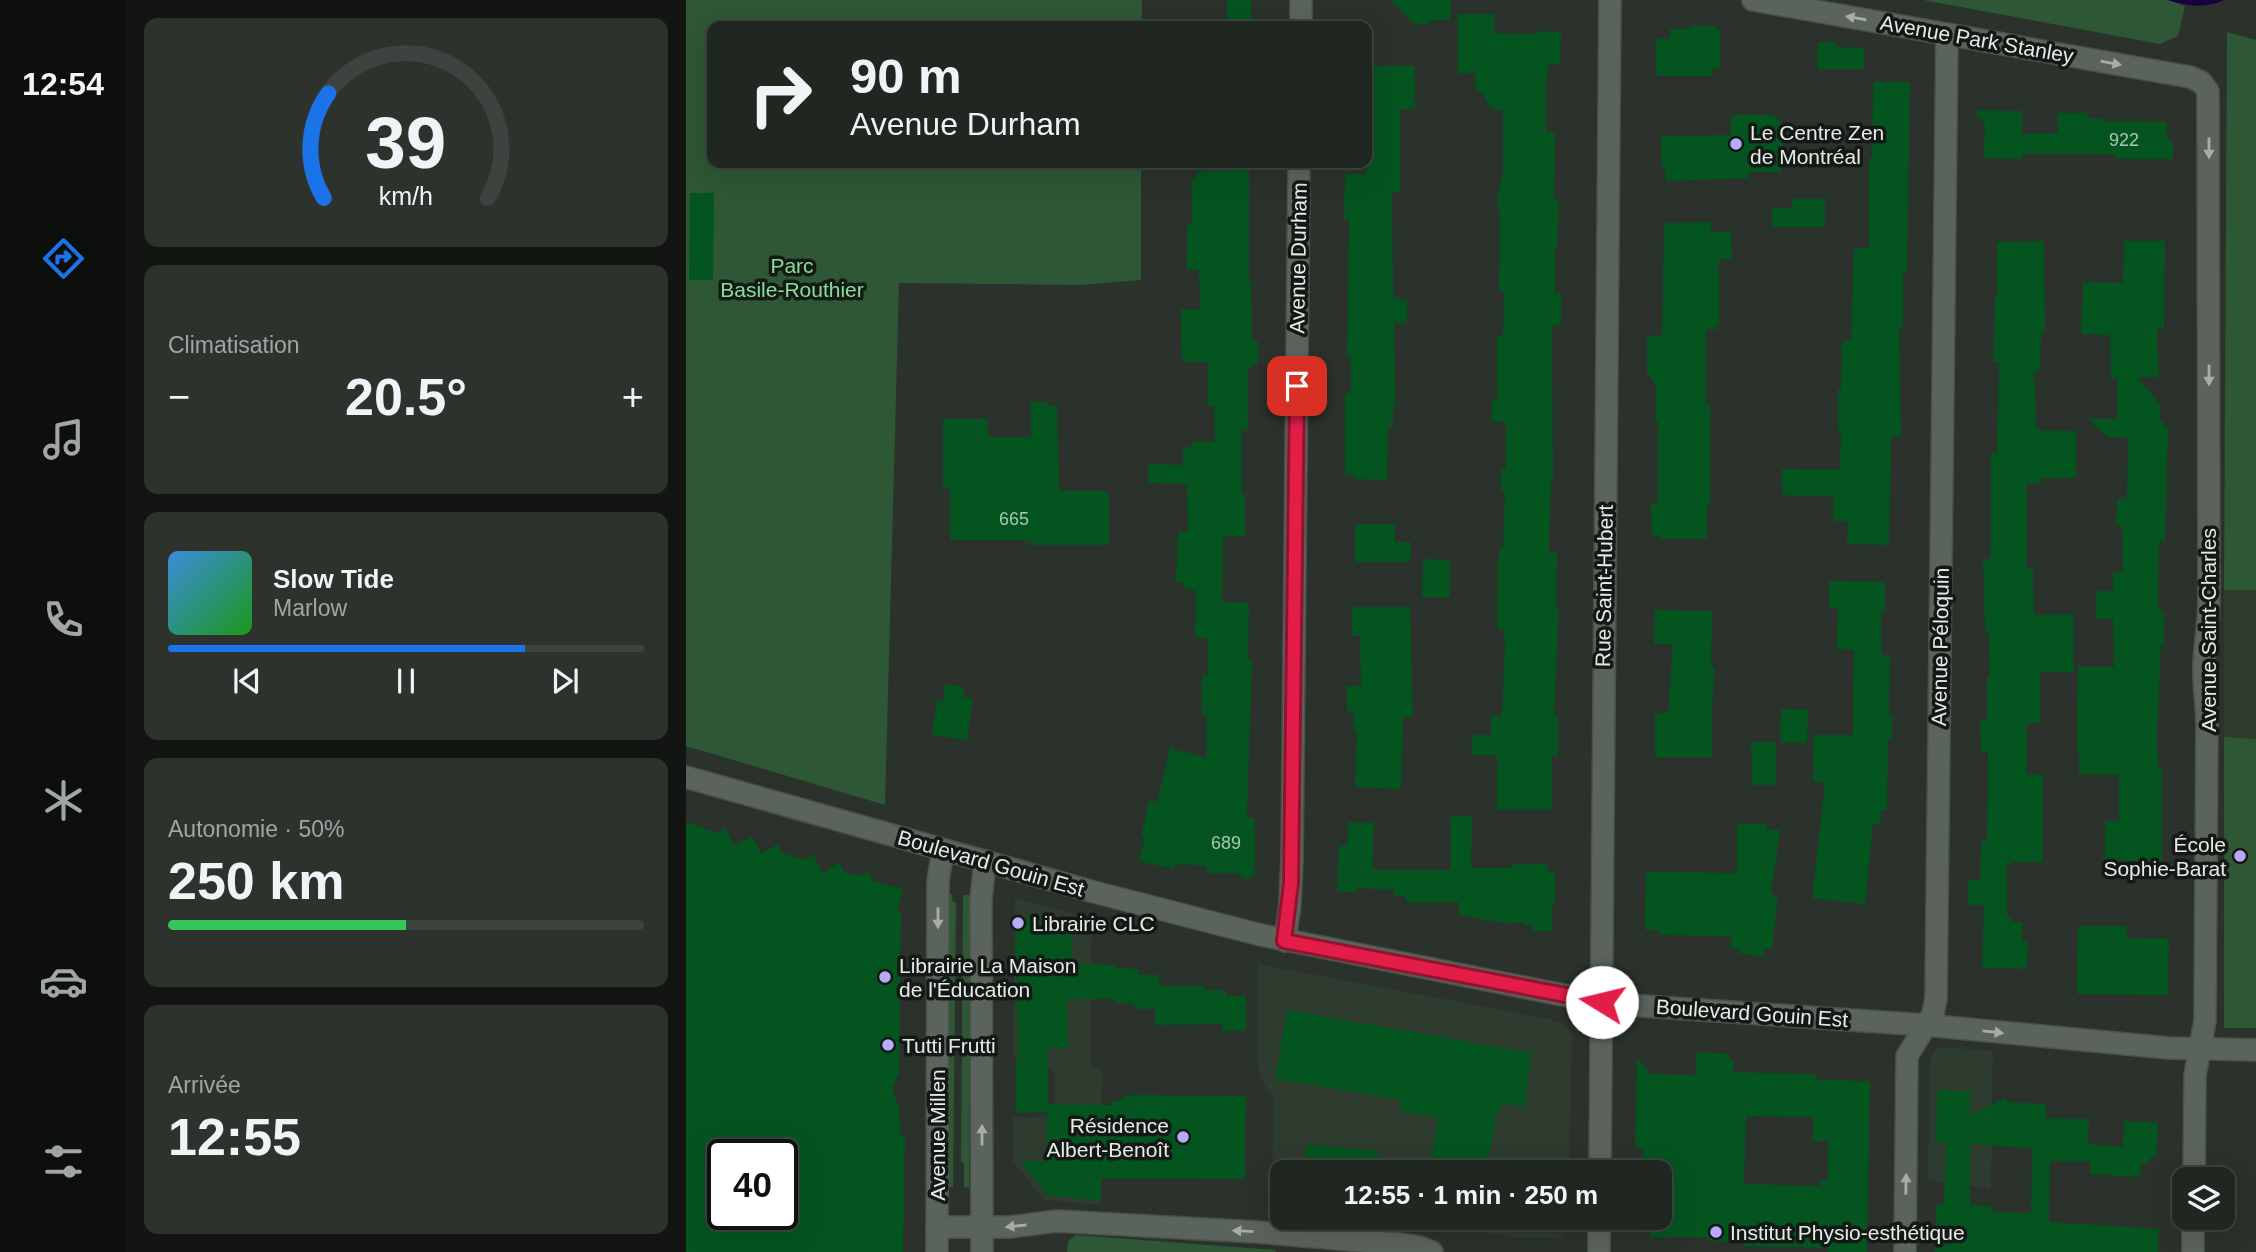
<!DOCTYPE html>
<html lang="fr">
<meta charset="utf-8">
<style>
:root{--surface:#202620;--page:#2d322d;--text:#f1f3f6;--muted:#a2a5a5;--line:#3d433e;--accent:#1a73e8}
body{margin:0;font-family:Helvetica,sans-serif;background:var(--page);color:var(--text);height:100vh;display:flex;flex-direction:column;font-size:26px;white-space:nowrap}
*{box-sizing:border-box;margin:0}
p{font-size:23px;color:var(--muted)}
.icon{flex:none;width:38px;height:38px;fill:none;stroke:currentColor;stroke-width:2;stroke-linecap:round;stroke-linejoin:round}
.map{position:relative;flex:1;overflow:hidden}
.drawer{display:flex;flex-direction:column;gap:18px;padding:18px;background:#121512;width:560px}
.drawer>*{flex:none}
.guide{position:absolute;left:21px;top:21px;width:665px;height:147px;border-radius:14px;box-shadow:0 7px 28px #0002,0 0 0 2px var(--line);background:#202620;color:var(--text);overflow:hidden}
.tools{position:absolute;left:1486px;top:1167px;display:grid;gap:14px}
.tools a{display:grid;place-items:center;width:63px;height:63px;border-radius:14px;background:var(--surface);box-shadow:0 7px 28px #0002,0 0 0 2px var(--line);font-size:35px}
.speed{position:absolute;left:21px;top:1139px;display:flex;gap:14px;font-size:35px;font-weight:700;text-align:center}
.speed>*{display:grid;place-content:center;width:91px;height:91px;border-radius:50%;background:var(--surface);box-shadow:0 7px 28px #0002,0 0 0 2px var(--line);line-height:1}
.speed .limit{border:4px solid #111;border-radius:10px;background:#fff;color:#111}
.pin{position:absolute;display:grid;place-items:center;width:60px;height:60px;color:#fff;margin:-30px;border-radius:14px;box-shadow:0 4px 10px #0006}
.me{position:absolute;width:77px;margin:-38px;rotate:279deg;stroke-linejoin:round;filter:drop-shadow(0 0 5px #0008)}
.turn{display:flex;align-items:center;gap:24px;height:147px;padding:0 28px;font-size:32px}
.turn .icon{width:91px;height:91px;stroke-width:2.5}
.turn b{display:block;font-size:49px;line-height:60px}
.big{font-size:52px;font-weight:700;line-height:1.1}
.drawer .card{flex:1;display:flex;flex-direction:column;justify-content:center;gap:10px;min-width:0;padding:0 24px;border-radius:14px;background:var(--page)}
.drawer .dial{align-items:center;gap:0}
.dial svg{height:182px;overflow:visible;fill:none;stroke:var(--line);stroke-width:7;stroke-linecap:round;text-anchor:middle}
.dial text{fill:var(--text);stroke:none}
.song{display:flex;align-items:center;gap:21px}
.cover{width:84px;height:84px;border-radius:10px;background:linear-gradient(135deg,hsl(210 70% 55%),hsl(120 70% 35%))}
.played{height:7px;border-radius:4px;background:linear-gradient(90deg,var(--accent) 75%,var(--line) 75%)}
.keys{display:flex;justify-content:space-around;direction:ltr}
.heat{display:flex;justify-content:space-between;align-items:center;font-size:38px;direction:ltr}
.charge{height:10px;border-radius:5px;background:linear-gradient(90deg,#34c759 50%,var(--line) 0)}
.trip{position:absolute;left:584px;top:1160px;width:402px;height:70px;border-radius:14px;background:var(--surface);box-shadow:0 7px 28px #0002,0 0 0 2px var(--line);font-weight:700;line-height:70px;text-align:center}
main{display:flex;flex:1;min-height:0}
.menu{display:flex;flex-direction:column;width:126px;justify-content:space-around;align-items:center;background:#0d0f0d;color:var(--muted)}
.menu .icon{width:49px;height:49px}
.menu .active{color:var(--accent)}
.menu b{font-size:32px;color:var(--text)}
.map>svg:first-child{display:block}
.built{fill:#2e3b2f}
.green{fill:#2d5735}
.water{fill:#180040}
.building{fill:#045420;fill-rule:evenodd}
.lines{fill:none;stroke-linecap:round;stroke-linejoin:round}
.minor-casing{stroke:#49504a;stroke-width:24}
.minor{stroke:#5b645c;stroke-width:21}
.oneway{fill:#a7aea8}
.route-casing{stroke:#92132f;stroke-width:18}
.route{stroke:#e11d48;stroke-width:12}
.poi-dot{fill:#b7abf8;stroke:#151916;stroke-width:2.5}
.labels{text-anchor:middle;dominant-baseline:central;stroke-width:7;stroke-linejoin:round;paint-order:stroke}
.number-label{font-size:18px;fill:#adc5b4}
.street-label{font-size:21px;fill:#e5ebe6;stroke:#151916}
.poi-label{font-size:21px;fill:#e5ebe6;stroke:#151916;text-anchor:start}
.park-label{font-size:21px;fill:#84e194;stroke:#151916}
</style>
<main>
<nav class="menu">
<b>12:54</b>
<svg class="icon active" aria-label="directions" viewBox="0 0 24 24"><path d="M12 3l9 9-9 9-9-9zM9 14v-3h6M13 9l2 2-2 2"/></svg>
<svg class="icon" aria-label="music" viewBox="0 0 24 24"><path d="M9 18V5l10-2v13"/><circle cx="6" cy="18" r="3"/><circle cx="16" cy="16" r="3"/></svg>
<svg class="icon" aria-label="phone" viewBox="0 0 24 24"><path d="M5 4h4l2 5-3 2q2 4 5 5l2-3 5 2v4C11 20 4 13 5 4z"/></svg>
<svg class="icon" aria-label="climate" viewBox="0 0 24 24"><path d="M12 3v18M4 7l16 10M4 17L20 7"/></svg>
<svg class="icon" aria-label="car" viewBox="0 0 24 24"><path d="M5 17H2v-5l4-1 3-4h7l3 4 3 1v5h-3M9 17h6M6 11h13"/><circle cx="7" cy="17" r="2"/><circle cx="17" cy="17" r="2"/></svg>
<svg class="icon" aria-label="filters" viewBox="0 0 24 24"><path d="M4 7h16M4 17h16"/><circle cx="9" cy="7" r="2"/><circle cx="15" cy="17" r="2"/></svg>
</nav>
<section class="drawer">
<div class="card dial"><svg viewBox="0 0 100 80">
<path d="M14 69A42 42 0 1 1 86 69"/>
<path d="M14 69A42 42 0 0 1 16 23" stroke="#1a73e8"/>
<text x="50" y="56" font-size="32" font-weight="700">39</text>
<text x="50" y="72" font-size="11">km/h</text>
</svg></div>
<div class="card"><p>Climatisation</p>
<div class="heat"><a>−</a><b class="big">20.5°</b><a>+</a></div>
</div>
<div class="card">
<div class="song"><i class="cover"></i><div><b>Slow Tide</b><p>Marlow</p></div></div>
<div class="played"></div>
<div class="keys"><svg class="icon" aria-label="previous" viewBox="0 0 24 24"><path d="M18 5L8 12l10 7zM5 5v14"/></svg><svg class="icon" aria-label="pause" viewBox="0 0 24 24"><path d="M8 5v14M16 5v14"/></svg><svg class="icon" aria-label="next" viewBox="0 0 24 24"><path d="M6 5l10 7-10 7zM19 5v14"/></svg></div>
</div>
<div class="card"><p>Autonomie · 50%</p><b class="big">250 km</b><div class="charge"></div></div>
<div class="card"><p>Arrivée</p><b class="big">12:55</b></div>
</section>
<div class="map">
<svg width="1570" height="1252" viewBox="0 0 1570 1252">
<rect width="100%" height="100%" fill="#2a322b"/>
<g class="built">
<rect x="1538" y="590" width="32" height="438"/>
<path d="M329,898l80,21 -4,25v120l11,6 -1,135 -58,-5 -30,-39v-44h42l-1,-48 -41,-12z"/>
<path d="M572,964l292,55 16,6 5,8 1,8 -3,131h-286v44l-11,-1 1,-117 -11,-17 -4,-13z"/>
<path d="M1258,1047l49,4 -2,138 -63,-9 2,-119 4,-11z"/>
<path d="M633,1218h250l-1,11 -6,10 -47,-1 -36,-7z"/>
</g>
<g class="green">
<path d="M0,0h456v26h-430v137h429v117l-61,5 -181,-2 -14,522 -199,-59z"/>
<path d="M1237,0h245l17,6 -7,30 -18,8z"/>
<path d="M1541,32l29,8v550h-32z"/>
<path d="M1538,737l32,2v289h-32z"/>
<path d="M262,893l4,1 1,8 3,1 -3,284h-6z"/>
<path d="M277,895h8l-2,293 -5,-1v-25h-3z"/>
<path d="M390,1235l199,15 1,2h-209l1,-11z"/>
</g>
<path class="water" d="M1482,0h56c-17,9 -38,6 -56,0z"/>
<g class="building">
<rect x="541" y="0" width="24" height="26"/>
<path d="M705,0h60l-1,20h-18l-4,4h-13z"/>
<path d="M772,14h36v19l43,1v-3l24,1 -1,32h-12v11h-2v57h9l-1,67h5l-2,48h-2v47h6v30l-9,2 1,156h-2l-2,71h8l-1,53h2v16l-4,95h4v39h-6v53l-55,1v-55h-26l1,-20h19v-19h11l3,-73 -1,-14h-7l1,-73h2v-9h3l2,-55 -4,-1v-24l5,1v-46l-14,-1v-22h5v-63h6l1,-44h-5l1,-77 -3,-13 6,-32v-59l-13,-4 -10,-16h-5l1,-18h-18z"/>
<path d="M1004,26h27v4h3v38h-7v8h-57v-38l14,1v-10h20z"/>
<path d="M1132,42h18v5l28,1v21h-47z"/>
<path d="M681,66h48v43h-15v83h-8l1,95 1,12h13v24h-13l1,82h-2v21h-5l-1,54 -32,-1v-3l-10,-1v-82h6v-36h-4l2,-138h-5l1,-45h22z"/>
<path d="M1187,82h37l-3,189h-4v58h-4l2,108h-10l-2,108 -42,-1 1,-23h-15v-24l-51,-2v-26l58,1 1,-39h-3v-42h3l1,-48h9l3,-93h15v-90h3z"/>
<path d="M1288,110l48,1v23l36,-1v-20h29v5h15v3l65,1v19h6v18h-57l-1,-5h-93v5l-38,-1 1,-34z"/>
<path d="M1045,115h40l8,4 4,8 -1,45h-33v6l-83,3 -1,-11h-3l-1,-34 70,-1z"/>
<path d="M563,170v113h2l1,58h6v23h-6v4h-4v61h-7l1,65h3v42h-22l-1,66 27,1 -1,56 4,1 -5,158h8v57l-8,4 -12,-6h-28v-7l-32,-2 -1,5 -35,-8 6,-23 -4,-1 8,-36 8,1 13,-54 36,10 1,-43h-5v-40h6v-37h-13l1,-47 -13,-4v-5h-7l2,-50h10l-1,-48 -39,-1v-19l35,1v-18h8v-5h24l-1,-36h-6v-44h-26l-1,-53 19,1 -1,-40h-12v-45h5v-46h4l1,-8z"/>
<path d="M4,193h24l-1,87h-24z"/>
<path d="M1106,199h33v28h-53v-19h20z"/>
<path d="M1025,222v10h20l1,27h-13v65h-3l1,6 -11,-1v76h4v99h-3v35h-46v-3h-9l-1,-33h7v-82h-2v-35l-9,-13v-37h15l2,-113z"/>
<path d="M1358,241l1,92h-4l-1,36 -6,5 3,56 39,1v47h-35l-1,6 -13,-1v86h6l1,46 39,-1 1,58h-34v51h-13v51l16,1v87h-32v3h-4v52h4l-1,5 13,1 -1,18h6l-1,28 -45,-1 2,-63h-16v-25h12l1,-39h6l1,-90h-7l-1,-31h7v-43h3l-1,-44h-4l-2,-74h8v-105h6l2,-92h-5v-32l1,-33h2v-55z"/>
<path d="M1438,241h41l-1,88h-7l2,48h-22l23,28v15l8,8 -3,114h-6l-1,66h3v5h3v32h-3l-4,91 1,31h4v94h-57v-41l14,1v-46l-40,-1v-24h-2l1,-83h36l-1,-48h-17v-28h17v-19h10l-1,-46h-6l1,-27h10l1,-61 -20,-1 -21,-19 30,1v-41h-6l-1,-43 -29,-1 2,-52 40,1z"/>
<path d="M345,402h18v4h8l2,85h50v54h-79l1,-5h-81v-52h-7v-69h45v18h43z"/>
<path d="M669,524h40v18h16l-1,20h-55z"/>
<path d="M737,559l27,1v37h-28z"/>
<path d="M1143,581l56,1v29l-4,1v43h9l-1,62h3v22h-4l-1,71h-6l-1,14h-7l-8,80 -53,-6 13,-115 -12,-2 1,-46h39l1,-85 -17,-1 1,-41h-9z"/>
<path d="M666,607h58l3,110h-10l-2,72 -46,-2 2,-57h-4v-19h-6l-1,-25h15l-1,-50h-8z"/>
<path d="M968,610l58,1 -1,55 4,1 -3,38v52h-57v-44h13l5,-69h-19z"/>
<path d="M259,684l19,3 -1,10 10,2 -6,41 -35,-5 5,-35 6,1z"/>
<path d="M1095,709l27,1 -1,33h-27z"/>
<path d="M1065,742h25v43h-24z"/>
<path d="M764,816h22l-1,52h42v-4h34l1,8h7v32h-3v27h-19v-6h-10l-2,-3 -13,2 -49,-9v-13l-51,1 -4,-7h-10v-6l-38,-2v4h-19l2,-46h8l1,-24 26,1 -2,47h79z"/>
<path d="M0,822l31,11 9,-6 8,19 18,-10 9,18 17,-10 3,9 25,7 8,-6 8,20 17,-12 5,10 15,4 9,-4 5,9 30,8 -6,21 4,2 -2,161 -7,15 7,20 1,27h5l-2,117h-217zM37,1155h59v59h-59z"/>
<path d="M1051,823l30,1 -1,6h14l-9,64 7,1 -6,54 -8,-1 -1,9 -25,-4 1,-4 -9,-2 2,-11 -73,-1v-5h-14l1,-58 91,1z"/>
<path d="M329,915l57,15v34l44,1v3l22,1v6h21v11h45v4h22v6h20v35h-24v-7l-67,1v-16h-21l1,-5 -21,-1v-4h-47l1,49h-20v56l64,1v-4h7l6,-5 11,-1 110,1 -1,83 -144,-1v23l-53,-6 -5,-6 -23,-28h27v-49l-31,1v-54l3,1z"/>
<path d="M1392,926h49l-1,12 43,1 -1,56 -91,-1z"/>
<path d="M601,1010l245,43 -8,54 -22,-3 -2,7 -3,-1 -11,62h-57l9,-54 -38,-7 2,-11 -127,-21z"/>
<path d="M1011,1052l33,2 -1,5 5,1 -1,12 83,2v6l54,1 -3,171h-39v-4l-85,-2v-4l-33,-1v-4h-60l1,-19h10v-46h-17l-1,-23 -8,-1 2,-92 13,18 45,1zM1060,1116l67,1v24h15v40l-8,-1v6l-76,-2z"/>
<path d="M1251,1090l34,1 -1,25 34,-18 4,4 38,2 -1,14 44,1 -1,25 35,3 1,-26 34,2 -2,34h-6v6h-9l-1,14 -50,-3 1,-12 -41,-1 -1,61 110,7 -1,23h-223l1,-48 8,1 2,-62 -10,-1zM1284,1144l62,4 -1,65 -40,-1v-6l-21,-1z"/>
<path d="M620,1145l72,6 -2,21h-71z"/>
</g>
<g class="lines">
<defs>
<g id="minor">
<path d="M1067,0l437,77 11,5 7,9 1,507c0,23 -4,44 -5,66 -1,21 3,41 3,61l-2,296 -10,54 -1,105"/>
<path d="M615,26v-26"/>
<path d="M0,777l408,115 167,43 312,62 55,8 297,20 244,23 87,2"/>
<path d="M599,941l5,-37 2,-46 7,-695"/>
<path d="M914,1172l10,-1172"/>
<path d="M251,1227h73l47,-6 200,11 141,12 21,3 13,5"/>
<path d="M251,1252l1,-371 5,-31"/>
<path d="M296,1252l-1,-353 4,-38"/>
<path d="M913,1252v-34"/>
<path d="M1219,1252l2,-196 26,-42 3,-16 11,-964"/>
<path d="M1507,1252v-34"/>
</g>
</defs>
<use href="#minor" class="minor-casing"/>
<use href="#minor" class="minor"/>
</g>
<defs><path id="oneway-solid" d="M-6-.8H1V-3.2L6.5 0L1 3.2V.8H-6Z" transform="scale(1.75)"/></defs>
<g class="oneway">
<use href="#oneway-solid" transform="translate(1170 18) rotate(-170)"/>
<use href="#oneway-solid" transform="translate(1425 63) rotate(10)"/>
<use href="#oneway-solid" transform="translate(1523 148) rotate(90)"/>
<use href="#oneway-solid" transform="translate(1523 375) rotate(90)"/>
<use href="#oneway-solid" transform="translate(252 918) rotate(90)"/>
<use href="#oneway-solid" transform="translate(1307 1032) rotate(6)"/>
<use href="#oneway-solid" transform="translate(296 1135) rotate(-90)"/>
<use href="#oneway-solid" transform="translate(1220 1184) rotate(-89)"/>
<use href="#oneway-solid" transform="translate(330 1226) rotate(174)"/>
<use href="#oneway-solid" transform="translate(557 1231) rotate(-177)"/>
</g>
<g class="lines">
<defs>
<path id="route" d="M611,386l-6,497 -7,58 318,61"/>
</defs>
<use href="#route" class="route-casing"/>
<use href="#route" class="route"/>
</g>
<g class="poi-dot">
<circle cx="1050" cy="144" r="7"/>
<circle cx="1554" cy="856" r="7"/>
<circle cx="332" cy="923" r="7"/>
<circle cx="199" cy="977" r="7"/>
<circle cx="202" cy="1045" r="7"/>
<circle cx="497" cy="1137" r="7"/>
<circle cx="1030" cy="1232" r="7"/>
</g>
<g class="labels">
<g class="number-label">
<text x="1438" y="140">922</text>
<text x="328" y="519">665</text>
<text x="540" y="843">689</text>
</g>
<g class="street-label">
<text transform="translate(1291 39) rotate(10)">Avenue Park Stanley</text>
<text transform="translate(612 258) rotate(-89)">Avenue Durham</text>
<text transform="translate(918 586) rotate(-89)">Rue Saint-Hubert</text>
<text transform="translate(1522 630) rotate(-90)">Avenue Saint-Charles</text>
<text transform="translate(1254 647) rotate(-89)">Avenue Péloquin</text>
<text transform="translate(305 863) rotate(16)">Boulevard Gouin Est</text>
<text transform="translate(1066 1013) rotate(4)">Boulevard Gouin Est</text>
<text transform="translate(251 1135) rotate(-90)">Avenue Millen</text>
</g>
<g class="poi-label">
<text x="1064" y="132">Le Centre Zen<tspan x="1064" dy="24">de Montréal</tspan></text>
<text x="1540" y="844" text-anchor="end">École<tspan x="1540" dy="24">Sophie-Barat</tspan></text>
<text x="346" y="923">Librairie CLC</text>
<text x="213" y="965">Librairie La Maison<tspan x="213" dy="24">de l'Éducation</tspan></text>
<text x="216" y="1045">Tutti Frutti</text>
<text x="483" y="1125" text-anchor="end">Résidence<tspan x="483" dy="24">Albert-Benoît</tspan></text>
<text x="1044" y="1232">Institut Physio-esthétique</text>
</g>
<g class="park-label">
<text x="106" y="265">Parc<tspan x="106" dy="24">Basile-Routhier</tspan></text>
</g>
</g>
</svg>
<div class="tools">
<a><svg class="icon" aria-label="layers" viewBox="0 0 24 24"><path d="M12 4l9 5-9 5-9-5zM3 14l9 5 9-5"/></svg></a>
</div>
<div class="speed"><div class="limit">40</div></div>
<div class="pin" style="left:611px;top:386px;background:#d93025"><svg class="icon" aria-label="arrive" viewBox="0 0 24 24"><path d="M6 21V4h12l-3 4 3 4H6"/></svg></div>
<svg class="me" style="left:916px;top:1002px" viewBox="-20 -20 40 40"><circle r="19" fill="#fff"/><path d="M0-13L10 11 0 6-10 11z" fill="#e11d48"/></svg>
<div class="trip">12:55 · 1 min · 250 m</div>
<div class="guide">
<div class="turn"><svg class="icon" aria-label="right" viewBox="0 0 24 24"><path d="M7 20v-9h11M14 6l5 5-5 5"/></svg><div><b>90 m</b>Avenue Durham</div></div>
</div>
</div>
</main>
